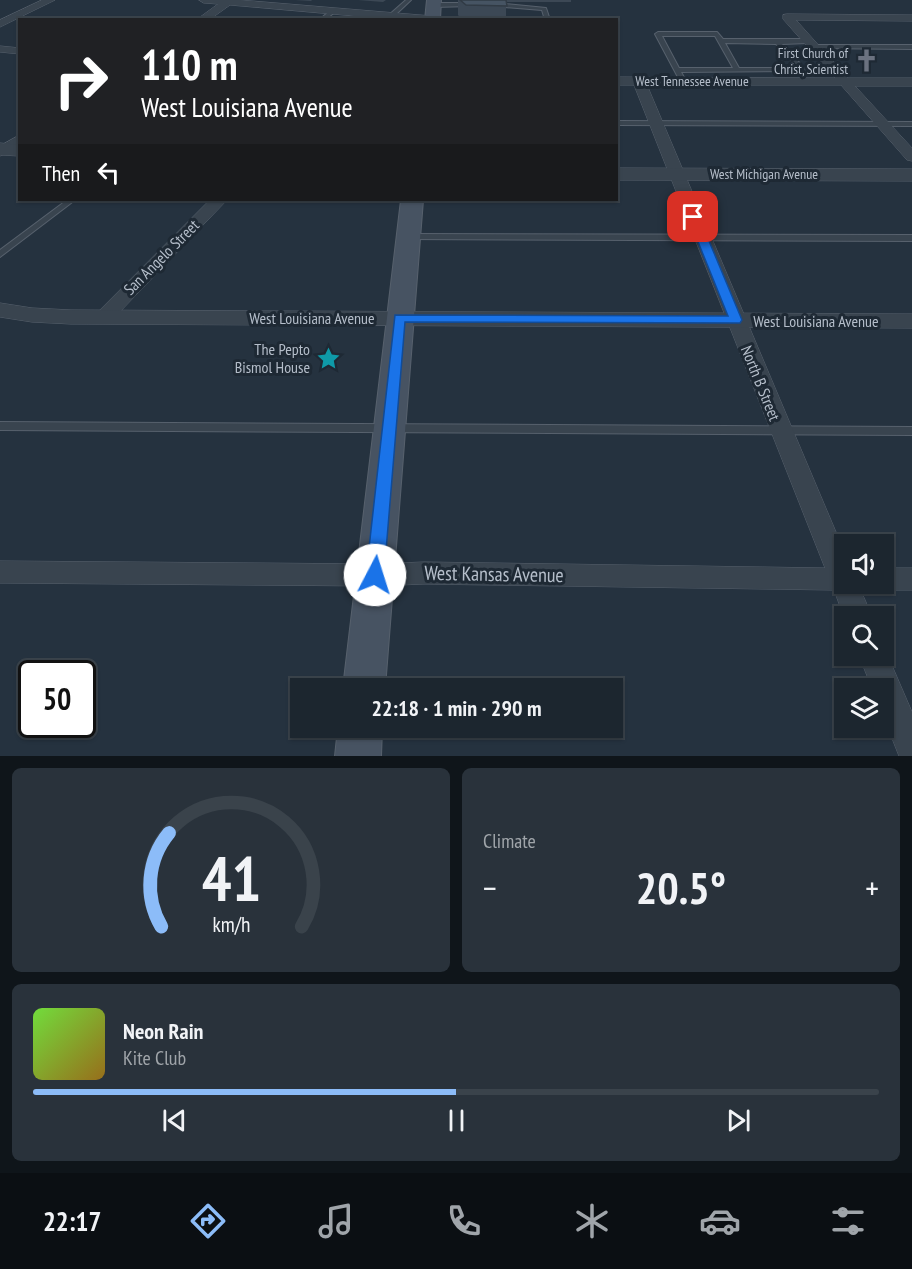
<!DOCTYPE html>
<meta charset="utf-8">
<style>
:root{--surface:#1c262f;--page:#29323b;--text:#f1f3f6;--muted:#a0a5aa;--line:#3a434b;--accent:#8cbcf8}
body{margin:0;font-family:"PT Sans Narrow",sans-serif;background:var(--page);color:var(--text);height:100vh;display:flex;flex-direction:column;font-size:22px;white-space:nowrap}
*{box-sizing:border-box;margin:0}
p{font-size:20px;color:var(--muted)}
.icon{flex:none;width:33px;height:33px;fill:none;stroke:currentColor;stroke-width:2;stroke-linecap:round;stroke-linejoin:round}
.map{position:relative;height:756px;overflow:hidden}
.details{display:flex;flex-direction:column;gap:12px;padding:12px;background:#0f151a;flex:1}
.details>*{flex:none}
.guide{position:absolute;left:18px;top:18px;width:600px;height:183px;border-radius:0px;box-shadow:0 2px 4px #0004,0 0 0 2px var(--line);background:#202124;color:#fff;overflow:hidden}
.fabs{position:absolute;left:834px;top:534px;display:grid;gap:12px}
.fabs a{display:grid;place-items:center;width:60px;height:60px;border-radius:0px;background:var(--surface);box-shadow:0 2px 4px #0004,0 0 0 2px var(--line);font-size:30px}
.speed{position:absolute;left:18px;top:660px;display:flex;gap:12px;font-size:30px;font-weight:700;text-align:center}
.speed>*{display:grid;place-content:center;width:78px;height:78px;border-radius:50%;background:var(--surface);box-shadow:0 2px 4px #0004,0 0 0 2px var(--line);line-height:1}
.speed .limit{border:3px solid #111;border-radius:9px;background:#fff;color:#111}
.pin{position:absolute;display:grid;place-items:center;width:51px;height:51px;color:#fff;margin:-26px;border-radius:12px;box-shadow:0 3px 9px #0006}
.me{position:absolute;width:66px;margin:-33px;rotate:5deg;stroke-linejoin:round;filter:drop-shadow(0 0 4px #0008)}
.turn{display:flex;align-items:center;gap:21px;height:126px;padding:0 24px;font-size:27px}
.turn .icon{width:78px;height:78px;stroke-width:2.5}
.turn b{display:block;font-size:42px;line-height:51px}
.then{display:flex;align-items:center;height:57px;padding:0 24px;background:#0003;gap:12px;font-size:22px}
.big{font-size:45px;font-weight:800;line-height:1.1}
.details .tile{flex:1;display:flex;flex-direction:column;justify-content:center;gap:9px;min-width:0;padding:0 21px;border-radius:9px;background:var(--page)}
.details .dial{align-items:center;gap:0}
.dial svg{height:156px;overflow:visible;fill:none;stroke:var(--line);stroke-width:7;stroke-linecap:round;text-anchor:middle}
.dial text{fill:var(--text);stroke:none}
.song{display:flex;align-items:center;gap:18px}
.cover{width:72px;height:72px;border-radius:9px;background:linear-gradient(135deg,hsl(100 70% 55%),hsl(40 70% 35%))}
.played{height:6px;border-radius:3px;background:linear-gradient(90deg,var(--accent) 50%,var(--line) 50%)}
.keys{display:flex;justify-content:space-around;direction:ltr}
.heat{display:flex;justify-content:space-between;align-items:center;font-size:33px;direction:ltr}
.details .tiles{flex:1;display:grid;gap:12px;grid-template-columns:1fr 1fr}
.tile:last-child{grid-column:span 2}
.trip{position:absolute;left:290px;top:678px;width:333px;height:60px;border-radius:0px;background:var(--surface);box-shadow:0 2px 4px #0004,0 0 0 2px var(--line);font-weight:800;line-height:60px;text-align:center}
.tab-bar{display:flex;height:96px;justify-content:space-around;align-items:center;background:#0b0f13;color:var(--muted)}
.tab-bar .icon{width:42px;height:42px}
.tab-bar .current{color:var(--accent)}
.tab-bar b{font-size:27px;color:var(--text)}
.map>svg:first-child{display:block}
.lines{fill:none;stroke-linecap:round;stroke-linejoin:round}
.service-casing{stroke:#57616d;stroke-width:2}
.minor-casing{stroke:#57616d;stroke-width:1}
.tertiary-casing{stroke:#57616d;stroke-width:1}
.secondary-casing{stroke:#57616d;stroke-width:2}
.service{fill:#39444f;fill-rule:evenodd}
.minor{fill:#39444f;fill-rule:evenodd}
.tertiary{fill:#39444f;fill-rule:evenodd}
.secondary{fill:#475362;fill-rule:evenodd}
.wall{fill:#3c4855}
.building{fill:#465463;stroke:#313b45;stroke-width:1.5}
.route{fill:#1a73e8;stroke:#114b97;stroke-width:1.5}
.labels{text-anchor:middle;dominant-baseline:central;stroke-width:6;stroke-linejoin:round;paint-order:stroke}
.far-poi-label{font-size:14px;fill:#b5beca;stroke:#1e2934;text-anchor:end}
.far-street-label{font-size:14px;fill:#b5beca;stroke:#1e2934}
.street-label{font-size:16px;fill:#b5beca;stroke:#1e2934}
.poi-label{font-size:16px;fill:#b5beca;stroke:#1e2934;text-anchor:end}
.near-street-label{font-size:20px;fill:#b5beca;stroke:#1e2934}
</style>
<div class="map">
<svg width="912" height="756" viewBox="0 0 912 756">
<rect width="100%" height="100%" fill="#25323f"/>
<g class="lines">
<defs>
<g id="service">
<path d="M406,0h5l-18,17h-4v-2z"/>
<path d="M469,3l2,3 -37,1 -3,-2 3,-2z"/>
<path d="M495,3l51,5 4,12h-5l-3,-10 -49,-4z"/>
<path d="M331,10l5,1 -11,9h-6z"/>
<path d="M658,32h59l6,7h85l3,2 -3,2 -26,1 23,25v2l-124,1 5,9 -3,2 -3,-2 -25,-47zM662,36h53l18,32h-54zM725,43l51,1 22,24h-59z"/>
<path d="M813,45h99v4l-101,-1v-2z"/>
<path d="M616,121l296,1v4l-296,-1z"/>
<path d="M67,200h8l-75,57v-7z"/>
<path d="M408,234l504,1v6l-507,-2v-4z"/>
<path d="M0,422l912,5v8l-912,-5z"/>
</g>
<g id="minor">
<path d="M42,0h13l-55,27v-7z"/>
<path d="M199,0h41l192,16 5,3 -37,1 -170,-15 -21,15h-13l22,-16 -14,-1z"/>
<path d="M787,14l125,1v6l-116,-1 52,58h64v8h-57l57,62v13l-5,-1 -66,-75h-194l197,466v33h14l14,32 -28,1 -10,-27 -410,-6 -49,2 -375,-3v-22l375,3 49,-2 401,6 -191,-483h-18v-8l219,1 -52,-59v-4z"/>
<path d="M0,46l20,2v6l-20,-2z"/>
<path d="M20,135v11l-20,10v-10z"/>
<path d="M210,200h17l-115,120h-14l-3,-4 3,-4z"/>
<path d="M884,568h28v22h-28l-10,-3 -1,-3h11z"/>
<path d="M884,647l28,65v44h-13l-15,-38v-30h-12l-13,-32h25z"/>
</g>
<g id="tertiary">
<path d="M0,143l20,2v11l-20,-1z"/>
<path d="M616,168l296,1v12l-296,-1z"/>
<path d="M0,303l32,5 39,2 841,4v14l-841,-4 -39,-2 -32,-5z"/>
</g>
<g id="secondary">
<path d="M427,0h14l-1,20h-15z"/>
<path d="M401,200h22l-38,488h-42z"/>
<path d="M338,728h44l-1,28h-46z"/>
</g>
</defs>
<use href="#service" class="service-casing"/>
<use href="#minor" class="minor-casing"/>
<use href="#tertiary" class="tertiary-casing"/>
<use href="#secondary" class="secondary-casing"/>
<use href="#service" class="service"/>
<use href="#minor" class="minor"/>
<use href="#tertiary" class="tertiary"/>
<use href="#secondary" class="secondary"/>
</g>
<g class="wall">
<path d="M295,0h17l-1,1z"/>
<path d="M358,0h28l-3,2z"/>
<path d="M458,0h113v2h-65v18h-44l-4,-5z"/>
</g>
<path class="building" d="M460,0h46l1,6 -41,-1z"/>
<path class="route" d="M693,213l6,4 43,103 -2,3 -335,-1 -21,253 -3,5 -6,2 -6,-2 -3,-5 29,-260 333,1 -40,-99z"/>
<defs>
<symbol id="church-bare" viewBox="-9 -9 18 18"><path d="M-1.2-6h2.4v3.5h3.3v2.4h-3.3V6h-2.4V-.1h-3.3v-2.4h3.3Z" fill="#6b7280" stroke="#1e2934" stroke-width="2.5" paint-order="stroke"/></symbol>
<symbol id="sight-bare" viewBox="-9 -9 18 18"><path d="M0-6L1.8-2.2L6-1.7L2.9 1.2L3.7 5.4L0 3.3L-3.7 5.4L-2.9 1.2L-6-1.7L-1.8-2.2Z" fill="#0f9aa8" stroke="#1e2934" stroke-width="2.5" paint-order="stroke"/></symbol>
</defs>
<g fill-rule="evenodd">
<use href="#church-bare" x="850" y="44" width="33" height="33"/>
<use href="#sight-bare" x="312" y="342" width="33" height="33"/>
</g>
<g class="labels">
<g class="far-poi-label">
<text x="848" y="53">First Church of<tspan x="848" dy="16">Christ, Scientist</tspan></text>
</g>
<g class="far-street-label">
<text x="692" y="81">West Tennessee Avenue</text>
<text x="764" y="174">West Michigan Avenue</text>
</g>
<g class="street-label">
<text transform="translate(161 257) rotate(-45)">San Angelo Street</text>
<text x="312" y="318">West Louisiana Avenue</text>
<text x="816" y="321">West Louisiana Avenue</text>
<text transform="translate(761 383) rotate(68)">North B Street</text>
</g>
<g class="poi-label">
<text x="310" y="349">The Pepto<tspan x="310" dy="18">Bismol House</tspan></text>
</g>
<g class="near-street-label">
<text transform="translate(494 574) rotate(1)">West Kansas Avenue</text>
</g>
</g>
</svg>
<div class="fabs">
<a><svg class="icon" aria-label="sound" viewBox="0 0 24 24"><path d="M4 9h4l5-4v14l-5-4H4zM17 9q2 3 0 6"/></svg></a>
<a><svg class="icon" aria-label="search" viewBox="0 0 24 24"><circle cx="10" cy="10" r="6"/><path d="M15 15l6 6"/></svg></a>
<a><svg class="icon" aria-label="layers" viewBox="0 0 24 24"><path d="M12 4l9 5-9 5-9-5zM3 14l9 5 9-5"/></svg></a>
</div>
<div class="speed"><div class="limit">50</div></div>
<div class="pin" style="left:693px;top:217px;background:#d93025"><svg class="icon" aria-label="arrive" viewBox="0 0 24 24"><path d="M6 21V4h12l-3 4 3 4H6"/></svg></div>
<svg class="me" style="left:375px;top:575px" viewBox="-20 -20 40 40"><circle r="19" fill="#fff"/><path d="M0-13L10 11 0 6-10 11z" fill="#1a73e8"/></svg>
<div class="trip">22:18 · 1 min · 290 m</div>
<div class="guide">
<div class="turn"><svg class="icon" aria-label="right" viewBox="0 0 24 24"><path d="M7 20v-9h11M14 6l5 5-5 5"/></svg><div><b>110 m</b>West Louisiana Avenue</div></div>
<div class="then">Then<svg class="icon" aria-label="left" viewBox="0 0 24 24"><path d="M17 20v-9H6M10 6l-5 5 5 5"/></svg></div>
</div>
</div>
<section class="details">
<div class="tiles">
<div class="tile dial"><svg viewBox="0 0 100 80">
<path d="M14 69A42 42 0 1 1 86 69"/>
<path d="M14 69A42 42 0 0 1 18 21" stroke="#8cbcf8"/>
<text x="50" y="56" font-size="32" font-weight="700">41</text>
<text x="50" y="72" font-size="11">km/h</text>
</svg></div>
<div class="tile"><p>Climate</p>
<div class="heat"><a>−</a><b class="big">20.5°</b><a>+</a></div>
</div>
<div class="tile">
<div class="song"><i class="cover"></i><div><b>Neon Rain</b><p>Kite Club</p></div></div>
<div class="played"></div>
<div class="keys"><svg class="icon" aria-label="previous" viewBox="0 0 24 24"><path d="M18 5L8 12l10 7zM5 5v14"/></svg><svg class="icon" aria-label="pause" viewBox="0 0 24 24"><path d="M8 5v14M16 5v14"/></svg><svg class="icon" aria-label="next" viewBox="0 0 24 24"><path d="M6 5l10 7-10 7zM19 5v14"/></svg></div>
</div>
</div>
</section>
<nav class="tab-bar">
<b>22:17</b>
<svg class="icon current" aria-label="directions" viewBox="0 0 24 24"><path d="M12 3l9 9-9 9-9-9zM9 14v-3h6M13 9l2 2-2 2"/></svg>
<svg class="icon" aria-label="music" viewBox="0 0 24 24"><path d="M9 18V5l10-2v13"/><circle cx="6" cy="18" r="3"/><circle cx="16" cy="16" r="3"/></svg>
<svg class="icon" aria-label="phone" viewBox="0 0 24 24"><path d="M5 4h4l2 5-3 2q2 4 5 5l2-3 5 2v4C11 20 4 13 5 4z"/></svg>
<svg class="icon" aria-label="climate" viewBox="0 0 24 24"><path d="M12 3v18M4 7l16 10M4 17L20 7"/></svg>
<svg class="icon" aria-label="car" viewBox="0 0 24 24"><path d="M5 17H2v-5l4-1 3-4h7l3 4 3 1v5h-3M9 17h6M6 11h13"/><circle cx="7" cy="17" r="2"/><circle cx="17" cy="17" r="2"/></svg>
<svg class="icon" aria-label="filters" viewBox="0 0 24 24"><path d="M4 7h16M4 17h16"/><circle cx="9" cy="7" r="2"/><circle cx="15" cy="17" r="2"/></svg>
</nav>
